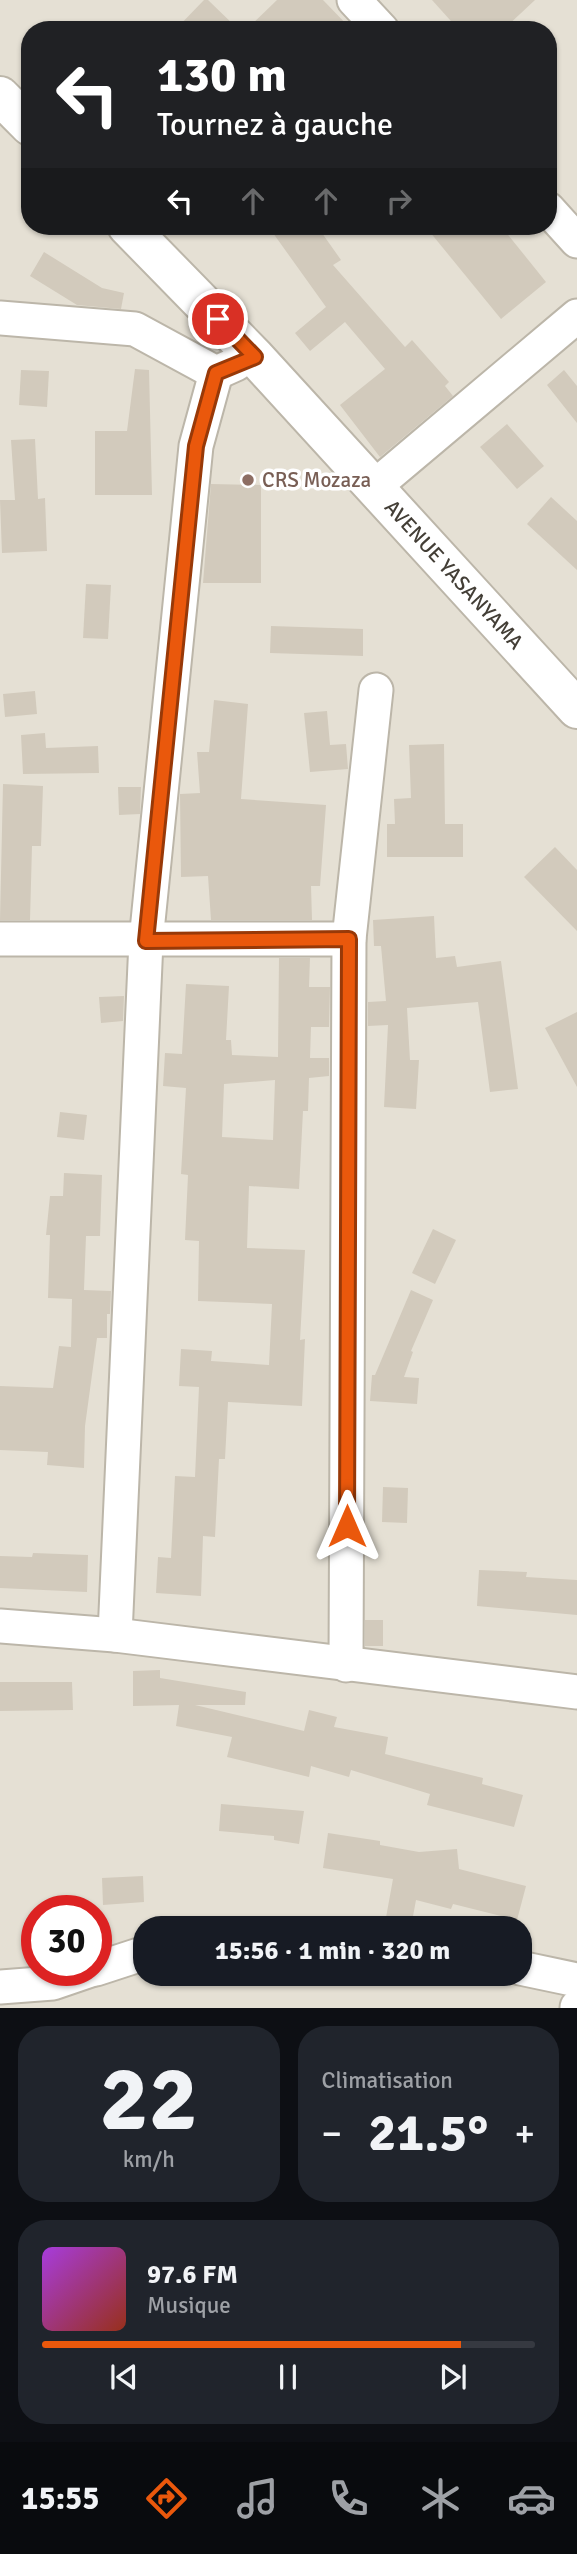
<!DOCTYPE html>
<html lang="fr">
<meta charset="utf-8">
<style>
:root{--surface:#171b24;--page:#20242c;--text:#f1f3f6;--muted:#9ea1a6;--line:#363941;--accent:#ea580c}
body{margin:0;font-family:Signika,sans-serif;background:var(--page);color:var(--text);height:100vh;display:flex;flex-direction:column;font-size:26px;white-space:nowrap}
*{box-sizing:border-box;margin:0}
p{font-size:23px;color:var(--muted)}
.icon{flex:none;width:38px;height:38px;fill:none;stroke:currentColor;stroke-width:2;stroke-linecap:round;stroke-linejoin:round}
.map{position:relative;height:2008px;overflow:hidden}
.side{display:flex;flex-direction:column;gap:18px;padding:18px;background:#0d0f14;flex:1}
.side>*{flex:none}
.guide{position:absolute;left:21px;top:21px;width:536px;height:214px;border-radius:28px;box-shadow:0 2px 5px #0004;background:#202124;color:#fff;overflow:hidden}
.speed{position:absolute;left:21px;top:1895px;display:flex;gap:14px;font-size:35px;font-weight:700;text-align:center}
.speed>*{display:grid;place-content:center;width:91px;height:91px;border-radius:50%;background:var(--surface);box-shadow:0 2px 5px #0004;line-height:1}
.speed .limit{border:10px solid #d22;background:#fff;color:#111}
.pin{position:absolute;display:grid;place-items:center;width:60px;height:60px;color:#fff;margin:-30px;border:4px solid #fff;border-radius:50%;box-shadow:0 2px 7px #0007}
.me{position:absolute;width:77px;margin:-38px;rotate:0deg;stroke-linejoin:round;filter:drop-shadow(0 0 5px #0008)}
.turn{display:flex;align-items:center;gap:24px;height:147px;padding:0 21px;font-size:32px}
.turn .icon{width:91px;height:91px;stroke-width:2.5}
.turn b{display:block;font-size:49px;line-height:60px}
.lanes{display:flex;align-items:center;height:66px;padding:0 21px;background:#0003;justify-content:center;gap:35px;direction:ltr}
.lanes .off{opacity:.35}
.big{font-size:52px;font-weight:800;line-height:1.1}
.side .widget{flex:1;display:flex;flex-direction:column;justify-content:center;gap:10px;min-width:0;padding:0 24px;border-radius:28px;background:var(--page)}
.side .dial{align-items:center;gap:0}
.dial b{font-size:91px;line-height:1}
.song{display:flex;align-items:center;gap:21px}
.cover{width:84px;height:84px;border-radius:10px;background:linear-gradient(135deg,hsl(280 70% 55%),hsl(10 70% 35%))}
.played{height:7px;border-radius:4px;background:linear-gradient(90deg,var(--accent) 85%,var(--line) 85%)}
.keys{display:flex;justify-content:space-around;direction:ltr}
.heat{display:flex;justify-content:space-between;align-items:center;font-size:38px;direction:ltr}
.side .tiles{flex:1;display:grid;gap:18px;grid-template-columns:1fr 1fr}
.widget:last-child{grid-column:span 2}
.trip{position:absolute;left:133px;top:1916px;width:399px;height:70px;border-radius:28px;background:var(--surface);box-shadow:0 2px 5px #0004;font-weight:800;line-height:70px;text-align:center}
.tabs{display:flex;height:112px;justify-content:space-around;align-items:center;background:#090b0e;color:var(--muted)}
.tabs .icon{width:49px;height:49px}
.tabs .on{color:var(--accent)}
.tabs b{font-size:32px;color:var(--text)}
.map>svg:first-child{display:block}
.residential{fill:#e5e0d4;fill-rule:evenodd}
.building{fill:#d2cabc;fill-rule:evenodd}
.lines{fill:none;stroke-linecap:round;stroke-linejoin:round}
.minor-casing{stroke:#bcb6a9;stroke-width:37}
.tertiary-casing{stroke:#bcb6a9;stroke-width:42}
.minor{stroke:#fff;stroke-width:33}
.tertiary{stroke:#fff;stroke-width:38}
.route-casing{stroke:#983908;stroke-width:18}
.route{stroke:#ea580c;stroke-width:12}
.education-dot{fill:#8d6e63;stroke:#fff;stroke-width:2.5}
.labels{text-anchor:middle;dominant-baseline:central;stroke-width:7;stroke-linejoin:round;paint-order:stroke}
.education-label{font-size:21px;fill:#785e54;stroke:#fff;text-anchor:start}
.street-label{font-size:21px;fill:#433e36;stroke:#fff}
</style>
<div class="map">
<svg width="577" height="2008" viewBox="0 0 577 2008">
<rect width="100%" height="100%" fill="#f1eee6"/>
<path class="residential" d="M0,0h577v2008h-577zM30,30h518v196h-518zM37,1911h59v59h-59zM145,1928h375v46h-375z"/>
<g class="building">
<path d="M204,0h4l31,30h-64z"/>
<path d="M277,0h46l29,30h-106z"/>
<path d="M432,0h103l-32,30h-44z"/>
<path d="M268,226h49l24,34 -8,5 72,82 7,-7 37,42 -4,4 8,10 -73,61 -40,-52 45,-36 -40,-47 -35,29 -15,-18 31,-26z"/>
<path d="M425,226h76l45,56 -45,37z"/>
<path d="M44,252l58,36 22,5 -3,16 -44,-4 -47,-29z"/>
<path d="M135,369l14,1 3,125h-57v-64h32z"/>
<path d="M21,370l28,1 -2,36 -28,-2z"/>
<path d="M564,370l13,16v37l-30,-38z"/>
<path d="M507,424l37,42 -27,23 -37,-42z"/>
<path d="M35,439l3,60 7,-1 2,53 -45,2 -2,-53h15l-4,-60z"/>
<path d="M211,484l50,1v98h-58z"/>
<path d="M551,497l26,24v49l-50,-46z"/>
<path d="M86,584l25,1 -3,54 -25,-1z"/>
<path d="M271,626l92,3v27l-93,-3z"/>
<path d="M35,691l2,23 -32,3 -2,-23z"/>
<path d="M214,700l34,4 -7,95 85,6 -6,81h-9l1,34h-101l-3,-44 -27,1 -1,-83 20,-1 -3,-41h12z"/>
<path d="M327,711l3,34 16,-1 2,25 -38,3 -6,-59z"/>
<path d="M45,733l1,15 52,-2 1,27 -76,1 -2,-39z"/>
<path d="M444,744l1,80h18v33h-76v-33h8l-1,-25 17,-1 -2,-53z"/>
<path d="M3,784l40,2 -2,60h-9l-2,74h-30z"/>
<path d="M118,787h23l-1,27 -21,1z"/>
<path d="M555,847l22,23v61l-53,-54z"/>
<path d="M434,916l2,42 19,-2 2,11 44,-6 17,128 -28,3 -12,-90 -71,6 3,52h9l-3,49 -32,-2 4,-82 -20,1v-24l18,-1 -5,-55h-7l-1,-26z"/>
<path d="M279,958h31l-1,29h21l-1,40h-18l-1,31h19v18l-20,2 -1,33h-5l-4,78 -50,-3 -2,62 58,2 -5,90 5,-1 -3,67 -74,-4 -3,57h-6l-4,78 -12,-1 -2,60 -45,-3 2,-36 13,1 4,-82 20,1 4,-90 -20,-1 2,-37 31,2 -1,10 58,4 3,-61 -74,-3 1,-60 -14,-1 3,-65 -7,-1 5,-86 -23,-2 2,-33 17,1 4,-70 43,2 -3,54h5l1,15 46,2zM275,1080l-2,60 -51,-3 2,-53z"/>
<path d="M124,996l-1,25 -22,2 -2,-26z"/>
<path d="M577,1012v75l-32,-59z"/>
<path d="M60,1112l27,3 -3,25 -27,-3z"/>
<path d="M64,1173l38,2 -2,61h-14l-2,54 27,1 -1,23h-3v24h-10l-12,88 -1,42 -37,-3 1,-13 -48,-2v-64l53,2 6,-42 12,1 1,-48 -24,-1 2,-63h-4l4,-39h13z"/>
<path d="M433,1229l23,11 -21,44 -23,-11z"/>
<path d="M411,1290l22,10 -22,51 2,1 -9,25 15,1 -2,26 -47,-3 2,-26h3z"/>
<path d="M383,1487l25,1 -1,35 -25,-1z"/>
<path d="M33,1553l55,2 -1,37 -87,-4v-32l32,1z"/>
<path d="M479,1570l48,2 -1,5 51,3v35l-100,-9z"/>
<rect x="365" y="1620" width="18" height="26"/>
<path d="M160,1670v8l86,14 -1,13h-50l109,26 5,-21 28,7 -3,10 54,10 -3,17 98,24 -1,6 41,11 -9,32 -87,-22 3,-11 -79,-24 -2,7 -38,-11 -2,11 -82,-20 5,-20 -56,-11 3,-21 -46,1v-35z"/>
<path d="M0,1682h72l1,28 -73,1z"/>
<path d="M221,1804l83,7 -5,33 -25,-4v-4l-55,-5z"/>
<path d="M328,1833l52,8v4l39,7 38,-3 2,20 67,17 -9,34 -64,-16 -2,5 -35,-9 -5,27 -26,-4 8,-44 -70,-11z"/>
<path d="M143,1876l1,26 -41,3 -1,-27z"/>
</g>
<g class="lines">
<defs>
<g id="minor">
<path d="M354,0l28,30"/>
<path d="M548,209l29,32"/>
<path d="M0,318l135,11 81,44 20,-9"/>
<path d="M374,487l203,-171"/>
<path d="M0,939h349"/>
<path d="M0,1626l115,9 462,57"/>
<path d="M115,1635l31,-694 50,-495 20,-73"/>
<path d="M346,1665l3,-726 27,-249"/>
<path d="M520,1968l57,12"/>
<path d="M96,1969l49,-16"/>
<path d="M0,1987l53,-4 38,-13"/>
<path d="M577,2008v-1"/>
</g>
<g id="tertiary">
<path d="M0,96l30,30"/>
<path id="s1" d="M127,226l128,131 322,352"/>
</g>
</defs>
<use href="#minor" class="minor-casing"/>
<use href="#tertiary" class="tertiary-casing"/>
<use href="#minor" class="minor"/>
<use href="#tertiary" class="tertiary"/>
</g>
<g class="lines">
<defs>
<path id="route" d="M218,319l37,38 -39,16 -20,73 -50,495 203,-2 -2,587"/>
</defs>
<use href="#route" class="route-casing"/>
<use href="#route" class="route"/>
</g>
<circle class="education-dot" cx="248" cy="480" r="7"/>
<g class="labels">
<g class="education-label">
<text x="262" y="480">CRS Mozaza</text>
</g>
<g class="street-label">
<text stroke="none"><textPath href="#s1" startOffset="478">AVENUE YASANYAMA</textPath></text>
</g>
</g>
</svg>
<div class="speed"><div class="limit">30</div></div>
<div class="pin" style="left:218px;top:319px;background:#d93025"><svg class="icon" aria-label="arrive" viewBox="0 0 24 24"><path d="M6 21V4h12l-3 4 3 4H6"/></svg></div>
<svg class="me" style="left:347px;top:1526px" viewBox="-20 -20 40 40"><path d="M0-17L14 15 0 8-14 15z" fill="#ea580c" stroke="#fff" stroke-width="4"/></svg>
<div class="trip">15:56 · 1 min · 320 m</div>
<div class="guide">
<div class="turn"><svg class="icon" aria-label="left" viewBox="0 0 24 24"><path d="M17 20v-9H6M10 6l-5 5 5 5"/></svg><div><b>130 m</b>Tournez à gauche</div></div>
<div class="lanes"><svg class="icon" aria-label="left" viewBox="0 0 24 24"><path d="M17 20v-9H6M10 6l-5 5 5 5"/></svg><svg class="icon off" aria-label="ahead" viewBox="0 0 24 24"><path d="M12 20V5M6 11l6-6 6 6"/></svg><svg class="icon off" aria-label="ahead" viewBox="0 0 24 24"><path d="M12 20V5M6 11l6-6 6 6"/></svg><svg class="icon off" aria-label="right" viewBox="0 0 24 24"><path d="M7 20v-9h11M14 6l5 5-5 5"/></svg></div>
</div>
</div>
<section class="side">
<div class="tiles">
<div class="widget dial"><b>22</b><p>km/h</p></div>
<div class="widget"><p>Climatisation</p>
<div class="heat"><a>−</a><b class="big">21.5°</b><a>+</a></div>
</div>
<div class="widget">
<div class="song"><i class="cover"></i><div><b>97.6 FM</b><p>Musique</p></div></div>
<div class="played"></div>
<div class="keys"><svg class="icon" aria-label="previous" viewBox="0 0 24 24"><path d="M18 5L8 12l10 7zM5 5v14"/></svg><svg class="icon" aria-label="pause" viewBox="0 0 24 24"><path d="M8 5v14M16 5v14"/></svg><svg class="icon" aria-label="next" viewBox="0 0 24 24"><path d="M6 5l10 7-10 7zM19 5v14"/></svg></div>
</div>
</div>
</section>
<nav class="tabs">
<b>15:55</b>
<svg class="icon on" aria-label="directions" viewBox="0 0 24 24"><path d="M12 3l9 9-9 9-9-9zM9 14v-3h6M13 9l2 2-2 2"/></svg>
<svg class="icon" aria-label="music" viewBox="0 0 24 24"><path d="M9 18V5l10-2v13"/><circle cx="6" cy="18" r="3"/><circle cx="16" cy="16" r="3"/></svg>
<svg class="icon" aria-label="phone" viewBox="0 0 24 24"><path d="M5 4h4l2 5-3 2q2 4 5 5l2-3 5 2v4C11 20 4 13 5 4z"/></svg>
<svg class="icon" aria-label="climate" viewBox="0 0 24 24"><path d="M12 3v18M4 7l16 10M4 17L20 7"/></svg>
<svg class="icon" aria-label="car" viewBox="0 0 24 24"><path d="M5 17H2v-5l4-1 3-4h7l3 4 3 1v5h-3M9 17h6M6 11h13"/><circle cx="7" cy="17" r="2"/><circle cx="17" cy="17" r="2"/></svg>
</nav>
